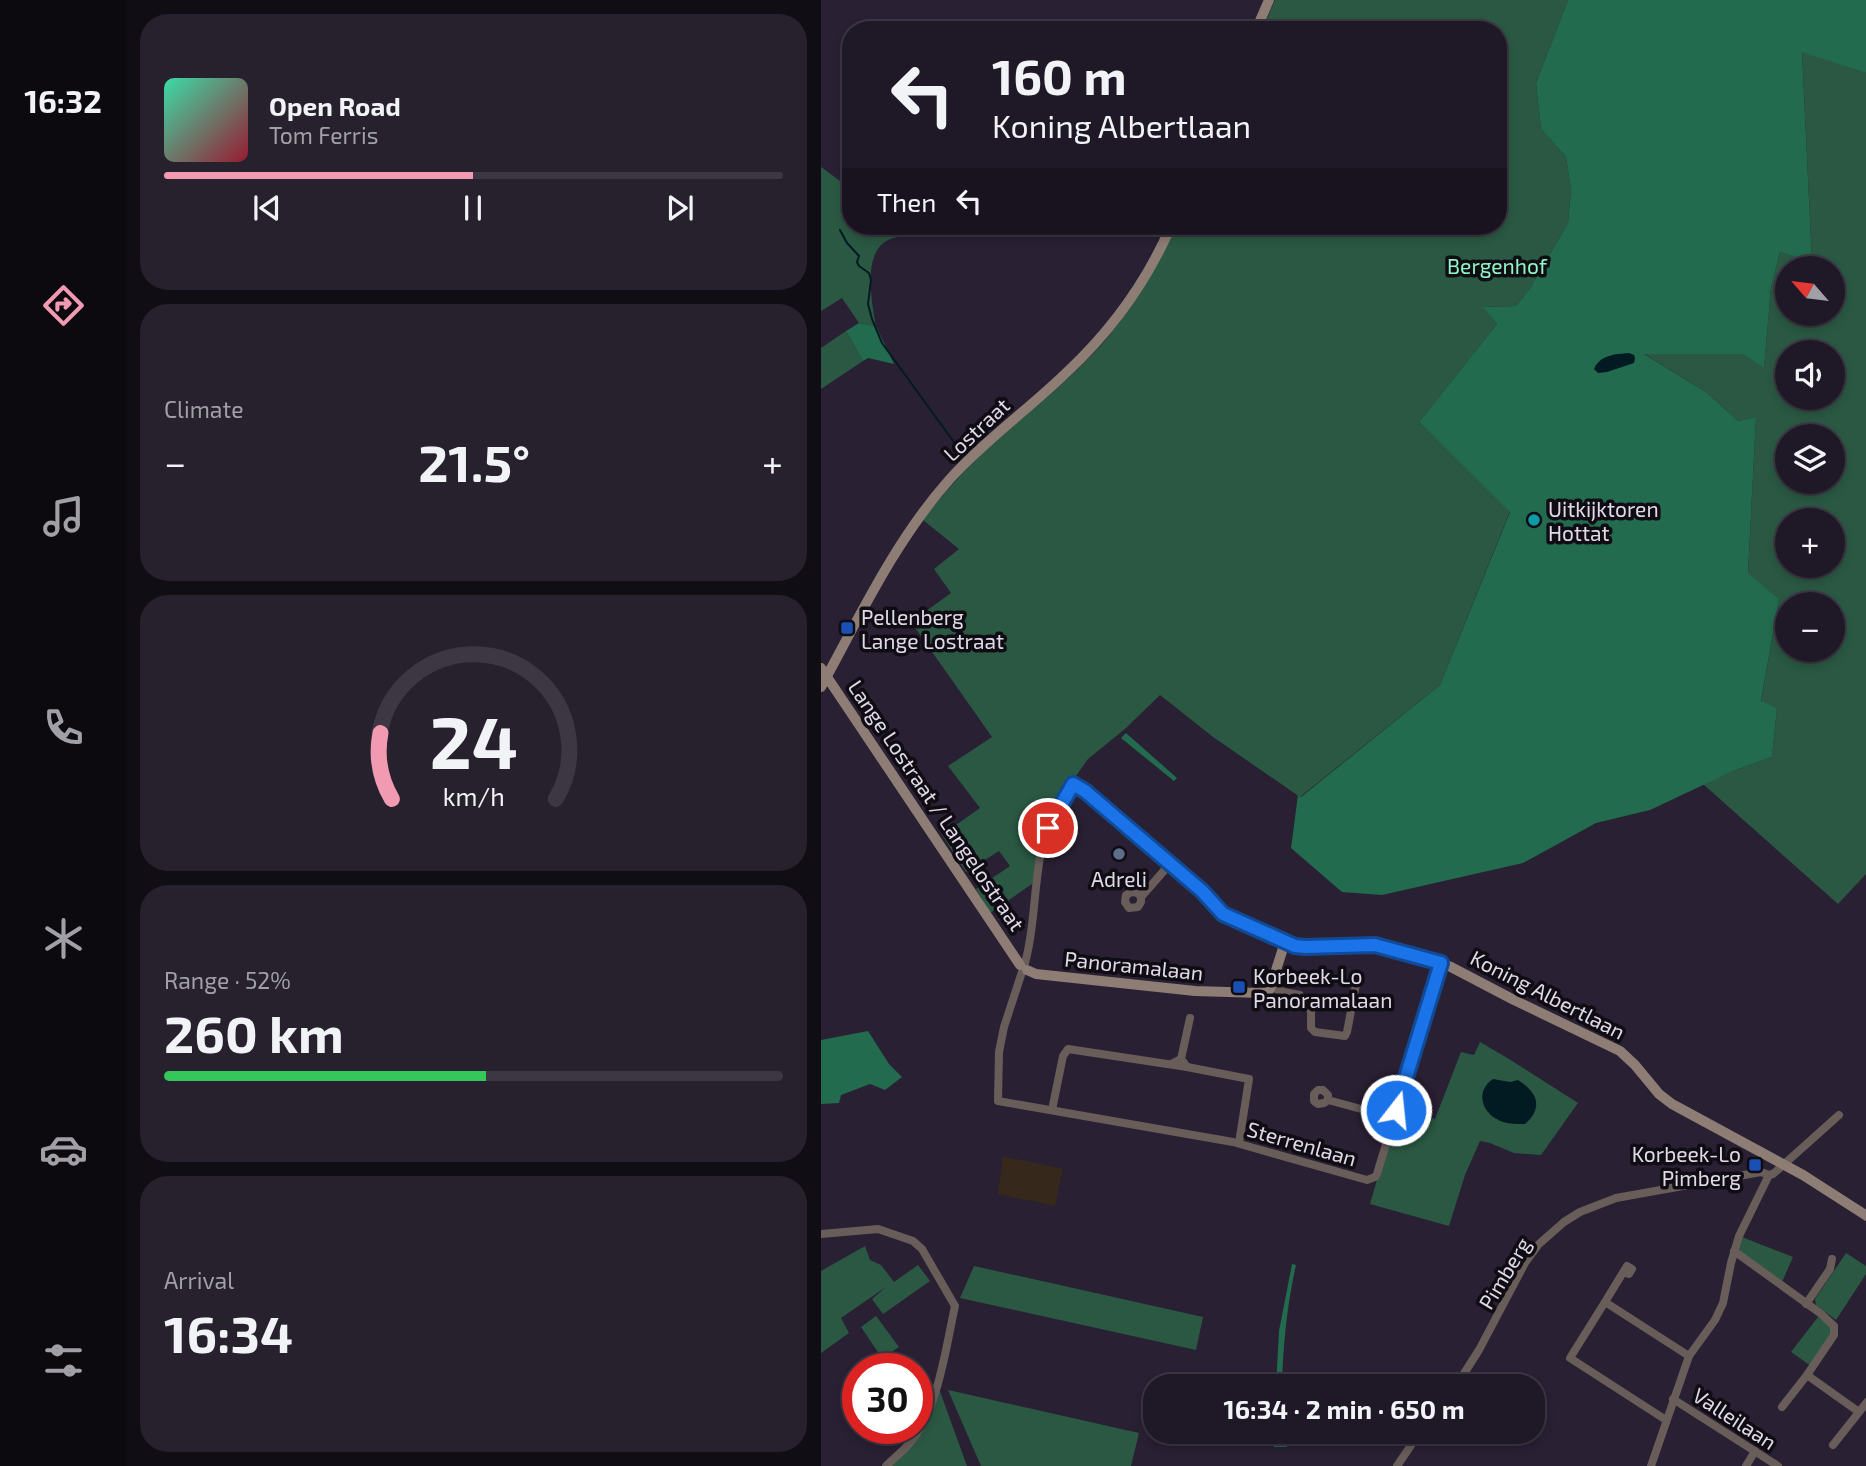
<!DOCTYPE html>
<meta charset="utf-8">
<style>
:root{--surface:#1f1826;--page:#27212e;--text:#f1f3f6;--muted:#a1a0a7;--line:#3c3743;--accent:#f19ab2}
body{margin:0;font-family:"Exo 2",sans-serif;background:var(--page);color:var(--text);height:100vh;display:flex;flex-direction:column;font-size:26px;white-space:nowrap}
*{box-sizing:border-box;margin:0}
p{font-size:23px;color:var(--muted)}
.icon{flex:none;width:38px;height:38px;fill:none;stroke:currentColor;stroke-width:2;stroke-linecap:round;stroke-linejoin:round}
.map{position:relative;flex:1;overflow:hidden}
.panel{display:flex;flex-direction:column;gap:14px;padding:14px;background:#110d15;width:695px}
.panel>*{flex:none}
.hud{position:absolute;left:21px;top:21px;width:665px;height:214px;border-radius:28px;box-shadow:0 4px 10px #0003,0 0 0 2px var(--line);background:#1f1826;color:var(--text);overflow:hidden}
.needle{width:46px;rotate:298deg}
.tools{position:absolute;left:954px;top:256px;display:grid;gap:14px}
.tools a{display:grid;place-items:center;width:70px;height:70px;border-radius:50%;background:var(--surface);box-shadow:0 4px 10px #0003,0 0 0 2px var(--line);font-size:35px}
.speed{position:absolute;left:21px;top:1353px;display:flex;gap:14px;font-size:35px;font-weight:700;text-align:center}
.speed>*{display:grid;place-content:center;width:91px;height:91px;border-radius:50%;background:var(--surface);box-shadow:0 4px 10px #0003,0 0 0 2px var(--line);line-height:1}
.speed .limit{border:10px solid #d22;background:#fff;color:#111}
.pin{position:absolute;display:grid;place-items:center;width:60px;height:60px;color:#fff;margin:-30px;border:4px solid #fff;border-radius:50%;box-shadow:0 2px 7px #0007}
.me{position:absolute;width:77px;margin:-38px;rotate:16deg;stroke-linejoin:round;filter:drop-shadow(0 0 5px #0008)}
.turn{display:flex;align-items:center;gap:24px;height:147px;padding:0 35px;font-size:32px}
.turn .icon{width:91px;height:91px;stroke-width:2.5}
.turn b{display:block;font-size:49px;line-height:60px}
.then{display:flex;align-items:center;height:66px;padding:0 35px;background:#0003;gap:14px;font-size:26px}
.big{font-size:52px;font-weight:700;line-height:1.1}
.panel .card{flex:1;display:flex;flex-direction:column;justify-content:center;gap:10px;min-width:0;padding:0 24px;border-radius:28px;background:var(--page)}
.panel .dial{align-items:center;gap:0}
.dial svg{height:182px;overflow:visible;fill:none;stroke:var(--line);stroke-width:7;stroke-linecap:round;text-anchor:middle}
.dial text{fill:var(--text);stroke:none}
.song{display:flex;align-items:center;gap:21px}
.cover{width:84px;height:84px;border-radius:10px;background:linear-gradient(135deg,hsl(160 70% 55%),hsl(350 70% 35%))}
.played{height:7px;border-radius:4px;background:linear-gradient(90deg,var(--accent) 50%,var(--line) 50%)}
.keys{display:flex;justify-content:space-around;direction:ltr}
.heat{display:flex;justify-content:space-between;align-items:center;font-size:38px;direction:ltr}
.charge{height:10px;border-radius:5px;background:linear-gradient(90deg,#34c759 52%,var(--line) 0)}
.trip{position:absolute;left:322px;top:1374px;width:402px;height:70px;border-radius:28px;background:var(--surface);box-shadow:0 4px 10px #0003,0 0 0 2px var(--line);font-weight:700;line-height:70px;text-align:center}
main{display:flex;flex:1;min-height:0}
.tab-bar{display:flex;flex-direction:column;width:126px;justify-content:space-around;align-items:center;background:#0c0a0f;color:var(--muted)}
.tab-bar .icon{width:49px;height:49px}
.tab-bar .on{color:var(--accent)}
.tab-bar b{font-size:32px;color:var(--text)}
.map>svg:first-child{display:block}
.industrial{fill:#36291b}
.green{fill:#2a5843;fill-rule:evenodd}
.forest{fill:#226b4e}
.water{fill:#021a22}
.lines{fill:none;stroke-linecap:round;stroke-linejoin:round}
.stream{stroke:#021a22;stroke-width:2}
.street{stroke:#685d58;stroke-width:8}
.secondary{stroke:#8e7d74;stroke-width:10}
.route-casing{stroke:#114b97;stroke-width:18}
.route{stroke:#1a73e8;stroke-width:12}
.culture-dot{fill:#0f9aa8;stroke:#100c14;stroke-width:2.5}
.transit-dot{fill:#1a4fb4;stroke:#100c14;stroke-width:2.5}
.service-dot{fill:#5c6f8a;stroke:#100c14;stroke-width:2.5}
.labels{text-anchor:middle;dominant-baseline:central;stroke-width:7;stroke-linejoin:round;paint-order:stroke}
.park-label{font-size:21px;fill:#90f6c6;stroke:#100c14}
.street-label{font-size:21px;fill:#e0dae7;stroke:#100c14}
.poi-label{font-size:21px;fill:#e0dae7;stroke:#100c14;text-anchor:start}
</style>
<main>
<nav class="tab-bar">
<b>16:32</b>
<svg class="icon on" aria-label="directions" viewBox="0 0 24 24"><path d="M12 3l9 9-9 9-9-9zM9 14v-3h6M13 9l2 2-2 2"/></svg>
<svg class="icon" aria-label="music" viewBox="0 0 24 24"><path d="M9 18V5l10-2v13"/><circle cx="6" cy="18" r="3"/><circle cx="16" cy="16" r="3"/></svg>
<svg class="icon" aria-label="phone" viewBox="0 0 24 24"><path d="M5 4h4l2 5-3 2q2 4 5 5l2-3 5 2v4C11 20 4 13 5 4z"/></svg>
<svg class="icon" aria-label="climate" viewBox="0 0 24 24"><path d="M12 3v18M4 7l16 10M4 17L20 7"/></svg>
<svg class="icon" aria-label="car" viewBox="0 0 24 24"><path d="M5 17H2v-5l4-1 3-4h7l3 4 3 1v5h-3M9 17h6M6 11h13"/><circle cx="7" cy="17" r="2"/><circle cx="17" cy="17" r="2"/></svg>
<svg class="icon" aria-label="filters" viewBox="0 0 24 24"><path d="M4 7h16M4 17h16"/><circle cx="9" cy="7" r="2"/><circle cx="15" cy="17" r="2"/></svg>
</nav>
<section class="panel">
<div class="card">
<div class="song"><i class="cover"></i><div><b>Open Road</b><p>Tom Ferris</p></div></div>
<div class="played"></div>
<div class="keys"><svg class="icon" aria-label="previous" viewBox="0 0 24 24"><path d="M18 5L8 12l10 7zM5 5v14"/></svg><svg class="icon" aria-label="pause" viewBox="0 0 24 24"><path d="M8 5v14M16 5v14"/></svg><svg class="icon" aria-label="next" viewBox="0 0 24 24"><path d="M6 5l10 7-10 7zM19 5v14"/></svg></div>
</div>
<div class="card"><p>Climate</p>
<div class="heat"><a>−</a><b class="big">21.5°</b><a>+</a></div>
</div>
<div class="card dial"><svg viewBox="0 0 100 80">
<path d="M14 69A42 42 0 1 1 86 69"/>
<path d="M14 69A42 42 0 0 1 9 40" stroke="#f19ab2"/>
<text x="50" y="56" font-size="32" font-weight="700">24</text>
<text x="50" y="72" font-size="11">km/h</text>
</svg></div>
<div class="card"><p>Range · 52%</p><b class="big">260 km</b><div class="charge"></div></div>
<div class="card"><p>Arrival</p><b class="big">16:34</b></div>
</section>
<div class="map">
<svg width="1046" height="1466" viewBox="0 0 1046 1466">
<rect width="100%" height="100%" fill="#292033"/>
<path class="industrial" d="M182,1156l60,13 -8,37 -57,-12z"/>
<g class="green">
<path d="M454,0h293l-32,83 5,46 25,28 5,33 -3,33 -38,65 -14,18 -32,1 13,17 -78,98 91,89 -70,174 -140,112 -87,-60 -53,-42 -34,33 -38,31 -12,17 -30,52 -14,56 -42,29 -14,-24 34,-23 -11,-15 -33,21 -24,-37 38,-27 -32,-42 44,-29 -81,-115 40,-29 -17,-24 25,-20 -36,-29c20,-26 43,-52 68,-75 37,-33 78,-64 111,-101 31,-36 52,-77 74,-118h322v-196h-236z"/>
<path d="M981,51l64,22 1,800 -29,31 -135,-120 30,-13 39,-14 5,-49 -16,-6 18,-103 -31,-25 8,-157 -18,4 -32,-29 -63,-39 99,1 22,14 7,-80 9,-36 32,9zM966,268h46v45h-46zM966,352h46v45h-46zM966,436h46v45h-46zM966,520h46v45h-46zM966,604h46v45h-46z"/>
<path d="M0,167l30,22v37h49l12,9c-10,1 -23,2 -31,10 -17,18 -9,59 -5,81l-17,-3 -17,-25 -21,13z"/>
<path d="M25,331l17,30 -42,28v-41z"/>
<path d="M659,1042l29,17 69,44 -37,52 -27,-2 -24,-10 -10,-2 -15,34 -16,51 -79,-22 28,-97 37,12 26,-67 13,3z"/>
<path d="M921,1237l51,20 -11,25 -43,-31z"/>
<path d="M44,1246l5,14 11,5 13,17 24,-17 12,16 -47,33 -11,-15 14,-12 -45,31 8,15 -28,20v-82z"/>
<path d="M1025,1253l20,13v8l-30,46 -20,-15 -1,-6z"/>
<path d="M153,1266l229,51 -7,33 -236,-52z"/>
<path d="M55,1316l23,31 -17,11 -21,-31z"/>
<path d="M997,1317l12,9 1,9 -20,31 -20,-14z"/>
<path d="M117,1386l29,80h-82l36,-37z"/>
<path d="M127,1390l191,43 -8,33h-150z"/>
</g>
<g class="forest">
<path d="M747,0h298v73l-64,-21 10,210 -32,-10 -9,36 -7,80 -22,-14h-98l62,38 32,29 18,-4 -8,156 31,26 -18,102 16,7 -5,49 -39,14 -83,39 -54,13 -73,40 -141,32 -40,-3 -51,-44 7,-53 3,2 139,-112 70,-173 -91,-90 78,-98 -14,-17 33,-1 14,-18 38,-65 3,-33 -5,-33 -25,-28 -5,-46z"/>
<path d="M38,323l17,3 18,38 -26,-6 -5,3 -17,-30z"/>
<path d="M305,733l51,45 -3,3 -53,-43z"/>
<path d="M47,1031l21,33 13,13 -17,13 -15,-6 -29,11 -2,8 -18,1v-64z"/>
<path d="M471,1264l4,1c-9,40 -13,80 -14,121h-6l3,-55z"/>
<path d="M452,1432h12l2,15h-13z"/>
</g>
<g class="water">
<path d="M808,353l5,2 1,3 -1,5 -27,9 -9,1 -4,-4c6,-14 21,-15 35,-16z"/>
<path d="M672,1079l17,3 8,-2c19,12 26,27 7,44 -7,0 -15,0 -22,-2 -21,-7 -29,-30 -10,-43z"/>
</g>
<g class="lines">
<path class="stream" d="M19,230l7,13 12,13 -2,6 2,4 10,7 2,7 -3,24 4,15 10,24 82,113"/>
<g class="street">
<path d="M320,897l-3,-4 -6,-1 -6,3 -1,7 4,6 9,-1 3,-5v-5l28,-32"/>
<path d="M204,963c11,-39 8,-80 18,-120 5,-21 19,-40 30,-59l12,7 117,100 21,22 62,29"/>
<path d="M201,972l-18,55 -5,25 -1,49 235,41 134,38 8,-3 2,-3 64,-211"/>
<path d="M450,987l13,5 16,3 11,16v17l4,4 30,4 2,-4 9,-47 -7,-2"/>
<path d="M360,1059l9,-41"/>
<path d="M366,1067l62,12 -10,64"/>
<path d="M507,1100v-5l-5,-5h-5l-4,4v7l4,3 6,-1 4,-3 66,18"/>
<path d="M231,1110l11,-54 5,-7 119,18 -6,-8 -10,5"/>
<path d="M0,1234l57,-5 35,12 9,8 33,57c-9,41 -17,105 -46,138 -7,8 -16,15 -23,22"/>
<path d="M913,1251l86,62 14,13v9l-27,40 -25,32"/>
<path d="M784,1302l22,-36 5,3 -3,5 -5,-2"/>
<path d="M985,1304l24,-35 2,-10"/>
<path d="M986,1375l52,37"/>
<path d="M635,1386l23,-36 46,-87 14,-19 25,-22 16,-10 36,-14 145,-26 8,3"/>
<path d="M852,1399l105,67"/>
<path d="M845,1420l-96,-62 35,-56 84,54"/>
<path d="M1012,1445l34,-43"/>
<path d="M576,1466l23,-34"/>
<path d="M830,1466l38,-110 26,-36 8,-17 8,-40 8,-27 30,-61 4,-1 66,-59"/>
<path d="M925,1466l9,-15"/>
</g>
<g class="secondary">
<path d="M435,30l13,-30"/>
<path d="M0,668l199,297"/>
<path d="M0,687c39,-71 74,-146 128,-207 36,-40 80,-71 118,-108 44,-41 80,-91 104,-146"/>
<path d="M206,970l9,4 159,17 66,2 6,-1 3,-3 15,-47 20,5 70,-2 49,12 27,10 63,33 106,51 15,14 24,29 13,10 131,71 64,41"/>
</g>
</g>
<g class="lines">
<defs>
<path id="route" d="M227,828l25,-44 12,7 117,100 21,23 72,32 10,1 70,-2 66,18 -45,147"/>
</defs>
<use href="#route" class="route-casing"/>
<use href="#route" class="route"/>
</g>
<circle class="culture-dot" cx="713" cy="520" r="7"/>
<g class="transit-dot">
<rect x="19" y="621" width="14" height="14" rx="3.5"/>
<rect x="411" y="980" width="14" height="14" rx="3.5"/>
<rect x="927" y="1158" width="14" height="14" rx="3.5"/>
</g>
<circle class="service-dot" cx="298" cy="854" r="7"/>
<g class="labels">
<g class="park-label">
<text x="676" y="265">Bergenhof</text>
</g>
<g class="street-label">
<text transform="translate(155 429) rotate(-43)">Lostraat</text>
<text transform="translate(116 805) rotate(56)">Lange Lostraat / Langelostraat</text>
<text transform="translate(313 965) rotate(6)">Panoramalaan</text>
<text transform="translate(727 994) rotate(27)">Koning Albertlaan</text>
<text transform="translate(481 1143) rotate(16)">Sterrenlaan</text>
<text transform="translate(683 1273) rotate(-59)">Pimberg</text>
<text transform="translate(914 1418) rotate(33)">Valleilaan</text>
</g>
<g class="poi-label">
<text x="727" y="508">Uitkijktoren<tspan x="727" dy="24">Hottat</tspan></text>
<text x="40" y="616">Pellenberg<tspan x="40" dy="24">Lange Lostraat</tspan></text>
<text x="298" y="878" text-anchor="middle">Adreli</text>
<text x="432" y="975">Korbeek-Lo<tspan x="432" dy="24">Panoramalaan</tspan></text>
<text x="920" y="1153" text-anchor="end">Korbeek-Lo<tspan x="920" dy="24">Pimberg</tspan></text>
</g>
</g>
</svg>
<div class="tools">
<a><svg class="needle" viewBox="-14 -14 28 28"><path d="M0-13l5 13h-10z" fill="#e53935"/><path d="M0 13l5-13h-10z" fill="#a1a0a7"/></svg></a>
<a><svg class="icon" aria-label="sound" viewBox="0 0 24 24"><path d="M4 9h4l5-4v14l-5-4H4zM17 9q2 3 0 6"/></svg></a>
<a><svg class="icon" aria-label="layers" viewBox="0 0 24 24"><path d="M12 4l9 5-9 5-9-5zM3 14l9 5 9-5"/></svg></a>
<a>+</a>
<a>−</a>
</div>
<div class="speed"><div class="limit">30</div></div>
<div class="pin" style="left:227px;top:828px;background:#d93025"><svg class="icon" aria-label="arrive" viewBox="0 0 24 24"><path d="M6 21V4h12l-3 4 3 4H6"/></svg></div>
<svg class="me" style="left:575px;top:1110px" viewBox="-20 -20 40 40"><circle r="17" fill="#1a73e8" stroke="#fff" stroke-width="3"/><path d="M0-11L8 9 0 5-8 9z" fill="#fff"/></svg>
<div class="trip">16:34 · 2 min · 650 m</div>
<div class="hud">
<div class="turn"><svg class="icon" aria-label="left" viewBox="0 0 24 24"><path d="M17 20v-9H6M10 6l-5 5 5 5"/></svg><div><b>160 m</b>Koning Albertlaan</div></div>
<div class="then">Then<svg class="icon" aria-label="left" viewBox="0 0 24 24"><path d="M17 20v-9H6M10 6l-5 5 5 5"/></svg></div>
</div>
</div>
</main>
